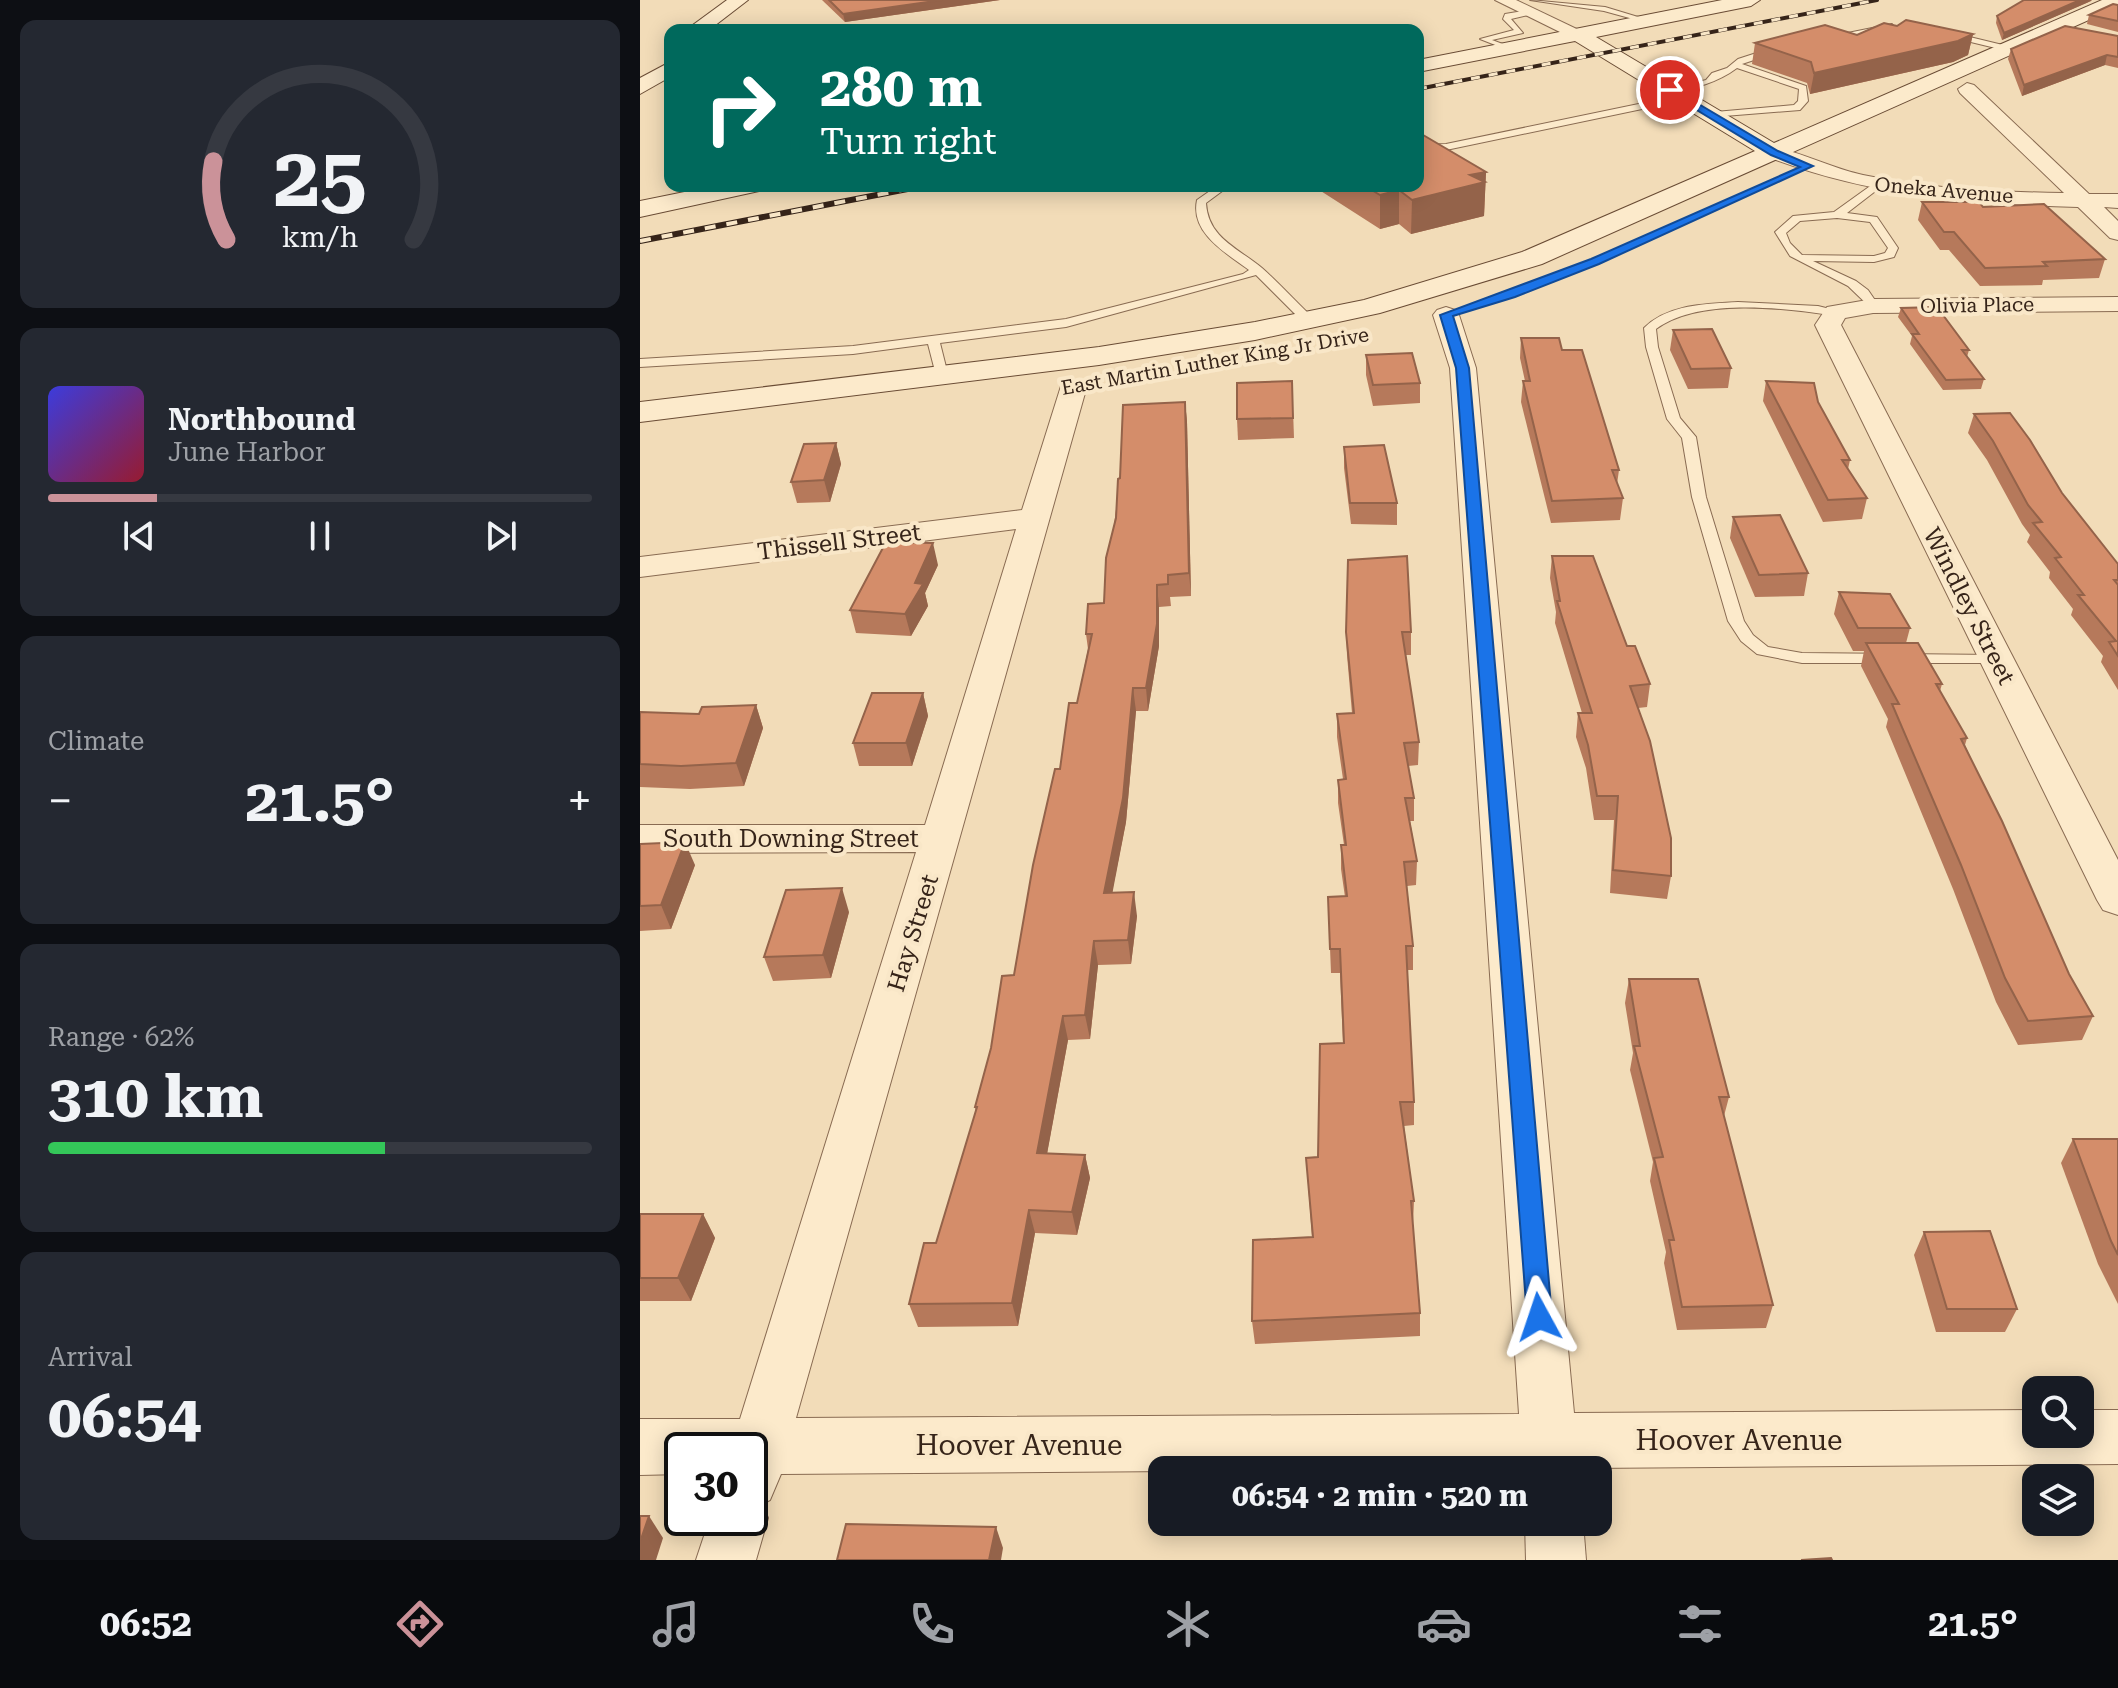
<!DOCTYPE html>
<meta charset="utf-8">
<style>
:root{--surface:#171b24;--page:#242831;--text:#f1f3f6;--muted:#9ea1a6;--line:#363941;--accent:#cb9299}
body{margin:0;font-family:"Roboto Serif",serif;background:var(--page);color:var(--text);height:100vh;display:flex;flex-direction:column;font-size:30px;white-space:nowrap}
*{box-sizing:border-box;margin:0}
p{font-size:26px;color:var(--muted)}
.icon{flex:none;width:44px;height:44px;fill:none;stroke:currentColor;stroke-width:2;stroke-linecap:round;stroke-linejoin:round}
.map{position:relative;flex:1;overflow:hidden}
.panel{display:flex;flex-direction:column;gap:20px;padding:20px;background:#0d0f14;width:640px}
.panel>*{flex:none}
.hud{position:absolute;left:24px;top:24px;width:760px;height:168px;border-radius:16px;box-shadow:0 4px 20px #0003;background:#00695c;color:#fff;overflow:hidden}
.fabs{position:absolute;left:1382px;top:1376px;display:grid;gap:16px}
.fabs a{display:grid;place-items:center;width:72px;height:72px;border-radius:16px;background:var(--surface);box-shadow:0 4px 20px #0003;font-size:40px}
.speed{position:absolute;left:24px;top:1432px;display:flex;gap:16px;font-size:40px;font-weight:700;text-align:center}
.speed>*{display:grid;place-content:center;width:104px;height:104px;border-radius:50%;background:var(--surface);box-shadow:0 4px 20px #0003;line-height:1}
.speed .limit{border:4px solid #111;border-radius:12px;background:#fff;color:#111}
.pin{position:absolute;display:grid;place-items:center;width:68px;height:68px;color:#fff;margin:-34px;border:4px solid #fff;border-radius:50%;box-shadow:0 2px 8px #0007}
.me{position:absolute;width:88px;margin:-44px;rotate:355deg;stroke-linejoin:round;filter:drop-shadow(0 0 6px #0008)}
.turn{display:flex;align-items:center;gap:28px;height:168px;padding:0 24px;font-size:36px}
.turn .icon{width:104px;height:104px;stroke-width:2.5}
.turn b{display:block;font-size:56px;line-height:68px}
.big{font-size:60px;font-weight:700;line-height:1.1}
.panel .widget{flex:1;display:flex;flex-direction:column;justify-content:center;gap:12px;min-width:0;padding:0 28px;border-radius:16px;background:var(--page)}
.panel .dial{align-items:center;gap:0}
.dial svg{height:208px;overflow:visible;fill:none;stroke:var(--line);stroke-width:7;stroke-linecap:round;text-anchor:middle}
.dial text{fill:var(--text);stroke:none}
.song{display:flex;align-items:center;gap:24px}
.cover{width:96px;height:96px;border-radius:12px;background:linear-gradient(135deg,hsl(240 70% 55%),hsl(350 70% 35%))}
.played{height:8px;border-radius:4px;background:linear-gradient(90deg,var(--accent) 20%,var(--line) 20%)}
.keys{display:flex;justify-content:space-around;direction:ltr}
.heat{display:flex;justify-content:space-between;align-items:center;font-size:44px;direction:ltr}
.charge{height:12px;border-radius:6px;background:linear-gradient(90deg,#34c759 62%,var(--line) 0)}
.trip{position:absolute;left:508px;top:1456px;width:464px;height:80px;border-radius:16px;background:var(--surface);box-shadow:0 4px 20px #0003;font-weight:700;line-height:80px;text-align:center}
.dock{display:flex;height:128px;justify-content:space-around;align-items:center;background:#090b0e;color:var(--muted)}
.dock .icon{width:56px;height:56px}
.dock .selected{color:var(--accent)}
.dock b{font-size:36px;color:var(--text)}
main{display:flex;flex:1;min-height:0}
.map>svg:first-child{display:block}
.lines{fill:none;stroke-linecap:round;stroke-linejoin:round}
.lane-casing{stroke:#896b52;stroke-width:2}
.street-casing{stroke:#896b52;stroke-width:2}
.secondary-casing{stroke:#6a4c35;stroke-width:2}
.lane{fill:#fceacb;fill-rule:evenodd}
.street{fill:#fceacb;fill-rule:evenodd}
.secondary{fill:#fceacb;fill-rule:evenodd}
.rail-far1-casing{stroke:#362419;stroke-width:4}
.rail-casing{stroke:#362419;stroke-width:6}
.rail-far1{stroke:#f9e7c8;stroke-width:3;stroke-dasharray:9;stroke-linecap:butt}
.rail{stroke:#f9e7c8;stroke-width:4;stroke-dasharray:11;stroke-linecap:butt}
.wall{fill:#b6795b}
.shaded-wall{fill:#94634a}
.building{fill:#d48d6a;stroke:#94634a;stroke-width:2}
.route{fill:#1a73e8;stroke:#114b97;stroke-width:2}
.labels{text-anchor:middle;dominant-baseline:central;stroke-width:8;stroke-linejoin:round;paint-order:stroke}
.far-street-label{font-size:20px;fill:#362419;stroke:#f9e7c8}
.street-label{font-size:24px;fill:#362419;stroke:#f9e7c8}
.near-street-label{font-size:28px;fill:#362419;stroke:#f9e7c8}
</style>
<main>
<section class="panel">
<div class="widget dial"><svg viewBox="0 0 100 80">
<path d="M14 69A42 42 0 1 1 86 69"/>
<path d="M14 69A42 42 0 0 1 9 39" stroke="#cb9299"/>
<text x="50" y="56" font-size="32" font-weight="700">25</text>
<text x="50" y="72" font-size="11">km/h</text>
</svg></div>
<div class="widget">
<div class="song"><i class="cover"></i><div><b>Northbound</b><p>June Harbor</p></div></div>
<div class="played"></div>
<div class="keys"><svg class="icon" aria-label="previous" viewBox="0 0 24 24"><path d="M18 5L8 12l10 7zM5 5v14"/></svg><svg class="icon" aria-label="pause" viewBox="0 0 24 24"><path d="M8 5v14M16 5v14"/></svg><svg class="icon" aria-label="next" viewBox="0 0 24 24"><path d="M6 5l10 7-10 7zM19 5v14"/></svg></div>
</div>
<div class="widget"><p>Climate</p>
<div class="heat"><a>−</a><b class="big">21.5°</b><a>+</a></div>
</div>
<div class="widget"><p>Range · 62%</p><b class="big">310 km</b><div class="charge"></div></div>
<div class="widget"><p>Arrival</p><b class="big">06:54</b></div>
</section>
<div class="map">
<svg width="1478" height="1560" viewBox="0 0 1478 1560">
<rect width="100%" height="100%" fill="#f2dcb8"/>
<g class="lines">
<defs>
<g id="lane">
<path d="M890,0l75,7 43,13 -4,2 -40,-11z"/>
<path d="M889,10l3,4 -21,5 12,14 -31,7 16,6v4l-28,-11 34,-9 -11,-11 2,-5z"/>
<path d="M1252,24l3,4 -68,12 -4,-2z"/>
<path d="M1309,32l62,15 1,2 -4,2 -62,-15z"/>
<path d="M1135,47l3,5 -36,12 64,22 2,15 -8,9 -88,7 3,-5 79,-7 4,-4 1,-12 -62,-21c-20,15 -42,20 -67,25l-4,-3 40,-10 6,-7 15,-5 11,-9z"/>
<path d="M1042,95l3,5 -239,50 -28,1v-6l28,-1z"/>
<path d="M1233,184l9,2 -35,27 30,4 21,31 -4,9 -20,5 -61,-1 43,20 12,9 11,16 -6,4 -25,-24 -58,-30 -15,-24 18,-16 41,-4zM1197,218l33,4 18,26 -3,5 -11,3 -72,-1 -12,-12 -4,-10 14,-12z"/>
<path d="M577,186h12l-23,17c2,35 32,45 56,65 17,15 33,33 50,49v6h-8l-48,-48 -190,52 -126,16 8,32 -6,4 -6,-4 -8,-31 -75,10 -213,13v-8l213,-13 213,-27 177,-45 6,-4c-23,-17 -59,-37 -52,-70z"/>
<path d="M1098,302l80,4 24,6 -6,4c-50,-8 -137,-19 -180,13l2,18 22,71 16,19 10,60 38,124 9,14 15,12 34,6 194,2 6,2 2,3 -2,3h-200l-45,-9 -16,-13 -13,-20 -36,-124 -10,-59 -15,-19 -21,-72 -2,-19c24,-24 62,-24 94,-26z"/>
</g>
<g id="street">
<path d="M855,0h21l69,33 -3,4h-12z"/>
<path d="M1327,83l7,2 115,109h29v14l-14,-1 14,14v19l-8,-2 -32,-31c-108,-3 -209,-11 -310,-50l-3,-4 10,-6c30,7 57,21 88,28 66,14 133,17 201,18l-104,-100 -2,-4z"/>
<path d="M1478,297v14l-245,2 -28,5 -4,7 277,535v55l-15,-5 -6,-10 -282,-575 12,-18 46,-8z"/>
<path d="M806,307l9,3 4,5 17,53 98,1045 462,-3v24h44v-24h38v54l-1337,10 -11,26 -8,4 6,14 -12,42h-60l14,-42h40v-68h-68v24l-42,1v-56h100l176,-567 -276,1v-28h285l91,-296 -376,48v-20l382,-47 39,-124 3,-6h20l3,6 -291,1032 723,-4 -69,-1046 -17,-53 4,-5z"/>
<path d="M885,1522h58l3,38h-60z"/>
</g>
<g id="secondary">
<path d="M87,0h21l-39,30h-23z"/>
<path d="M1082,0h38l-9,6 -155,31 178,106 328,-143h16v7l-576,257 -162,49 -125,27 -156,25 -459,57v-20l459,-55 156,-25 109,-22 158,-48 233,-101 -180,-110 -157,31v-12z"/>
<path d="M30,62v15l-30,17v-16z"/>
<path d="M74,186h48l-3,5 -119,26v-16z"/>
</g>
</defs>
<use href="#lane" class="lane-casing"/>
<use href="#street" class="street-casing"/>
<use href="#secondary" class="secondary-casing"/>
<use href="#lane" class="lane"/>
<use href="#street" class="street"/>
<use href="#secondary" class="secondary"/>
<defs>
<path id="rail-far1" d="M778,89l459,-89"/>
<path id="rail" d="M0,241l283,-55"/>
</defs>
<use href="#rail-far1" class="rail-far1-casing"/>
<use href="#rail" class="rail-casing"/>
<use href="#rail-far1" class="rail-far1"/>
<use href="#rail" class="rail"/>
</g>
<g class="wall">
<path d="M182,0h178l-155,22z"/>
<path d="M1451,1l-89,39 -6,-17 1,-7z"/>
<path d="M1478,5v27l-31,-8 2,-9z"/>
<path d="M1257,26l76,8 -5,21 -15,7 -143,32 -3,-11 -55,-19 3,-21 102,-8z"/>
<path d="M1478,36v32l-13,-3 -83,31 -14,-37 3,-10z"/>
<path d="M846,172l-2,44 -73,18 -12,-10 -19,5 -67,-43h105z"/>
<path d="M1282,202l61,5 122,52 -6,19 -56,2 -1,5 -62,1 -31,-36h-9l-22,-30z"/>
<path d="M1261,308l68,42 -2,7 17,22 -3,10 -38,1 -33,-46 2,-8 -14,-19z"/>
<path d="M1033,330l58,38 -3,20 -40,1 -18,-39z"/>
<path d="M881,338l41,12 57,120 -2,14 6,14 -3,22 -69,3 -30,-121 2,-21h2l-5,-23z"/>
<path d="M726,355l54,28v20l-47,3 -7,-31z"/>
<path d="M652,381l2,57 -56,2 -1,-21z"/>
<path d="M1126,381l52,21 32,58 -2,9 19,29 -5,21 -39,3 -60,-121z"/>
<path d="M545,402l2,20 4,174 -21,1 1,9 -12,1v39l-11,65h-12l-10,111 -14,70 25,24 -6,48 -33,1 -8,74 -22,1 -21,113 38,2 5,23 -13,57 -42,-2 -17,93 -100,1 -9,-23 27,-61 40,-131 -1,-5 39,-132 46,-206 17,-66 11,-54 -2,-15 18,-31 16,-125z"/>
<path d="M1334,414l88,79 56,71v126l-17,-28 2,-6 -32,-41 2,-6 -24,-31 1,-6 -23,-30 3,-7 -8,-11 -35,-64 -19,-27z"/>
<path d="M196,443l5,21 -11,38 -33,1 -6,-21z"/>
<path d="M704,447l53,56v22l-46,-1 -7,-56z"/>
<path d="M1093,517l75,56 -4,23 -49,1 -25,-59z"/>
<path d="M912,556l75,90 23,38 -3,23 -9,1 33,168 -4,23 -57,-6 4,-73h-20l-8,-52 -10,-31 2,-24h4l-27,-90 1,-11 -6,-34z"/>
<path d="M298,565l-13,28 3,13 -17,30 -55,-3 -6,-23z"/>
<path d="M1199,592l71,36 -4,15 36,41 -2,7 27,47 -2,7 104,229 24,42 -11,24 -64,5 -22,-43 -43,-113 -67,-162 2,-8 -27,-53 3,-15h-11l-19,-37z"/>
<path d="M706,632h65v23h-6l14,87 -1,23 -10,1 6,32v23h-4l7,40 -1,24 -9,1 6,60v24h-6l7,132v23l-10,1 10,75 -1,23 7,89v23l-165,8 -3,-23 60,-84 -6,-79 12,-1 25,-114 -3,-70h-9l-3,-76h17l-4,-28v-24h3l-6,-42v-23l5,-1 -6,-42v-23l15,-1 -5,-58z"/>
<path d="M283,693l5,23 -16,50h-53l-6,-23z"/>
<path d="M116,705l7,23 -19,58 -54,3 -50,-2v-75l59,2z"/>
<path d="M0,844l55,21 -24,64 -31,2z"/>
<path d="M209,912l-18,66 -58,3 -9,-24z"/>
<path d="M989,979l100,118 -5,19 49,189 -7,23 -89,2 -13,-67 2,-11 -16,-71 3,-19 -23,-92 3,-17 -8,-50z"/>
<path d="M1433,1139h45v165l-20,-40 -37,-101z"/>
<path d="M0,1214h63l12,24 -24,63h-51z"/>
<path d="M1284,1232l93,77 -12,23h-69l-22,-77z"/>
</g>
<g class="shaded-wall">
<path d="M302,0h58l-155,22 -2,-8z"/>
<path d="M1440,0h12l-1,1 -89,39 2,-7z"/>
<path d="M1333,34l-5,21 -15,7 -143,32 4,-21z"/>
<path d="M1467,55l-2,10 -83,31 2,-11z"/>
<path d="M846,172l-2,44 -73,18 1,-34 58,-25z"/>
<path d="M759,190v34l-19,5v-34z"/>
<path d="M545,402l2,20 4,174 -2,-23z"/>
<path d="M196,443l5,21 -11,38 -6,-22z"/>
<path d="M293,543l5,22 -13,28 3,13 -17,30 -6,-22 10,-31z"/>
<path d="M517,585l2,22v39l-11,65 -2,-23z"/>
<path d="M493,688l3,23 -10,111 -18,94 -4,-23z"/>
<path d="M283,693l5,23 -16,50 -6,-23z"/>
<path d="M116,705l7,23 -19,58 -8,-23z"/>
<path d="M45,842l10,23 -24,64 -10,-24z"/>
<path d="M202,888l7,24 -18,66 -8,-23z"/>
<path d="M494,892l3,24 -6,48 -3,-24z"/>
<path d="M454,941l4,24 -8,74 -5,-24z"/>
<path d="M423,1016l5,24 -25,136 -6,-23z"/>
<path d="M445,1155l5,23 -13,57 -5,-23z"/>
<path d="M389,1210l6,23 -17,93 -6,-23z"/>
<path d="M63,1214l12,24 -24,63 -13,-23z"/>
<path d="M9,1516l14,22 -7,22h-16v-18z"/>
<path d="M356,1527l7,21 -2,12h-12z"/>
</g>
<g class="building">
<path d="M189,0h113l-99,14z"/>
<path d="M1384,0h56l-76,33 -7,-17z"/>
<path d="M1473,4l5,1v16l-29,-6z"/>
<path d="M1266,20l67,14 -15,7 -144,32 -3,-11 -56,-19 70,-18 32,10 27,-12 13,3z"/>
<path d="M1425,26l53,10v21l-11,-2 -83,30 -13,-36z"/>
<path d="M778,132l68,40 -16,3 15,7 -73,18 -13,-10 -19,5 -15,-9h53z"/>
<path d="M1282,202h57l4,5 61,-3 61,55 -62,3 4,4 -62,2 -31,-36h-10z"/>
<path d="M1297,307l32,43h-7l22,29 -38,1 -34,-46h7l-18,-26z"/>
<path d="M1072,329l19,39 -40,1 -18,-39z"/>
<path d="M881,338h38l3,12h20l37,120h-7l11,28 -71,3 -29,-120h7z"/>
<path d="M772,353l8,30 -47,2 -7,-30z"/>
<path d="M652,381l1,37 -56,1v-36z"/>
<path d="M1126,381l48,2 4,19 32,58h-8l25,38 -39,2z"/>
<path d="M545,402l4,171 -21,2v9l-11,1v39l-11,64h-13l-10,110 -19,95 30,-1 -6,48 -34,1 -9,74 -22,1 -26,137 48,2 -13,57 -43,-2 -17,93 -103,1 15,-61h12l41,-136h-2l16,-59 11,-72 12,-1 19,-110 22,-96h5l9,-66h8l15,-69h-6l2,-30 16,-1 2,-45 10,-40 2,-39 2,-1 3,-73z"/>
<path d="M1370,413l20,27 32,53 56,71v16h-4l4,5v71l-9,-14 7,-1 -38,-46h6l-29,-37 6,-1 -28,-34 9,-1 -14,-17 -35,-64 -19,-27z"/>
<path d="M196,443l-12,37 -33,2 13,-38z"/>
<path d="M744,445l13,58h-47l-6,-56z"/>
<path d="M1140,515l28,58 -49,2 -26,-58z"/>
<path d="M246,542l47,1 -18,40 8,1 -18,30 -55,-4z"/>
<path d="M767,556l4,76h-9l17,110 -15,1 10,55h-9l12,63 -13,1 9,84h-7l8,156h-14l14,99h-3l9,112 -168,8 1,-81 60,-3 -7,-79 12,-1 2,-113 24,-1 -4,-94h-10l-2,-52 19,-1 -6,-51h5l-8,-65 8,-1 -9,-65 17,-1 -8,-81 2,-72z"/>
<path d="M912,556h41l34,90h8l15,38 -20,2 20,55 21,97v38l-58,-6 5,-74h-21l-9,-51 -10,-32h14l-35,-112h3z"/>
<path d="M1199,592l51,2 20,34h-52z"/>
<path d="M1226,643h52l24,41h-6l31,54 -6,1 41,82 67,153 24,42 -65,5 -23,-43 -44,-113 -69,-161h7z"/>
<path d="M232,693h51l-17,50h-53z"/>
<path d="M116,705l-20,58 -55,3 -41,-2v-52l59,2 3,-7z"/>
<path d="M45,842l-24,63 -21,1v-62z"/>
<path d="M202,888l-19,67 -59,2 22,-67z"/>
<path d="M989,979h69l31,118h-10l54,208 -91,2 -13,-67h5l-20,-82 9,-1 -29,-111h6z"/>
<path d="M1433,1139h45v116l-7,-14z"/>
<path d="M0,1214h63l-25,64h-38z"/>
<path d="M1350,1231l27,78h-70l-23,-77z"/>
<path d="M0,1516h9l-9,26z"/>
<path d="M206,1524l150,3 -7,33h-152z"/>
<path d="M1191,1558l1,2h-31z"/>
</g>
<path class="route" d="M1030,87l108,64 35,15 -214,98 -84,33 -62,19 16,52 83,949 -4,8 -9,3 -9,-3 -3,-8 -71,-949 -16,-53 151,-56 209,-92 -29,-12 -104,-63z"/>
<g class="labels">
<g class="far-street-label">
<text transform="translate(1304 190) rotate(5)">Oneka Avenue</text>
<text transform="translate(1337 305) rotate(-1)">Olivia Place</text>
<text transform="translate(575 361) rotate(-10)">East Martin Luther King Jr Drive</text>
</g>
<g class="street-label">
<text transform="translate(199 542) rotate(-7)">Thissell Street</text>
<text transform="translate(1329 606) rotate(63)">Windley Street</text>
<text x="151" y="839">South Downing Street</text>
<text transform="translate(273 933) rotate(-73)">Hay Street</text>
</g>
<g class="near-street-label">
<text x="1099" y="1440">Hoover Avenue</text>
<text x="379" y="1445">Hoover Avenue</text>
</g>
</g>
</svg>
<div class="fabs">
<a><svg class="icon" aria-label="search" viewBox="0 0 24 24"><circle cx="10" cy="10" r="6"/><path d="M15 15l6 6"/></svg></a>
<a><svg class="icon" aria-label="layers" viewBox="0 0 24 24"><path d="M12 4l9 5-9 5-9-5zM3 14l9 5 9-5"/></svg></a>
</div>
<div class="speed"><div class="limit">30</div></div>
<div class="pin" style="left:1030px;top:90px;background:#d93025"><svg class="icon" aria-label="arrive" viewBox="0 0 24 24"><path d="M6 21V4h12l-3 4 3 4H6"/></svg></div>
<svg class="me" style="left:899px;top:1317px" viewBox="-20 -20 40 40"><path d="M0-17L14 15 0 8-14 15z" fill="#1a73e8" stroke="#fff" stroke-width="4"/></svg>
<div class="trip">06:54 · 2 min · 520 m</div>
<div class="hud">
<div class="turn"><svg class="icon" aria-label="right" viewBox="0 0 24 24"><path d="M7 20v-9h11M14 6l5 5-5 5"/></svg><div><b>280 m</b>Turn right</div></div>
</div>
</div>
</main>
<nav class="dock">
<b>06:52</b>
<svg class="icon selected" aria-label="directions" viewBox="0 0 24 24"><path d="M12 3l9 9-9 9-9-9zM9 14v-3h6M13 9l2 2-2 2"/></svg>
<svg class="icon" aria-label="music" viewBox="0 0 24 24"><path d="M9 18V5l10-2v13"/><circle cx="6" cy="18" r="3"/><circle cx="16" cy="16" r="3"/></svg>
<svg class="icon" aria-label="phone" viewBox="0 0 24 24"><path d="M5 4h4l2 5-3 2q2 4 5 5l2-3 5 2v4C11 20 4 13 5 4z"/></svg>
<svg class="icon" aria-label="climate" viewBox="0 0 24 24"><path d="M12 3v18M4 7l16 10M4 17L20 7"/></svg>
<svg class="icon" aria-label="car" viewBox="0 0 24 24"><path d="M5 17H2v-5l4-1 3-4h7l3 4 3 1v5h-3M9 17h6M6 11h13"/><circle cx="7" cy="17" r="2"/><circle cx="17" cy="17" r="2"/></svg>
<svg class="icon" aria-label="filters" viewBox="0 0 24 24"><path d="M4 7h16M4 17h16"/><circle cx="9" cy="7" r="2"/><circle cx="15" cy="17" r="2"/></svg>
<b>21.5°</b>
</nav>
